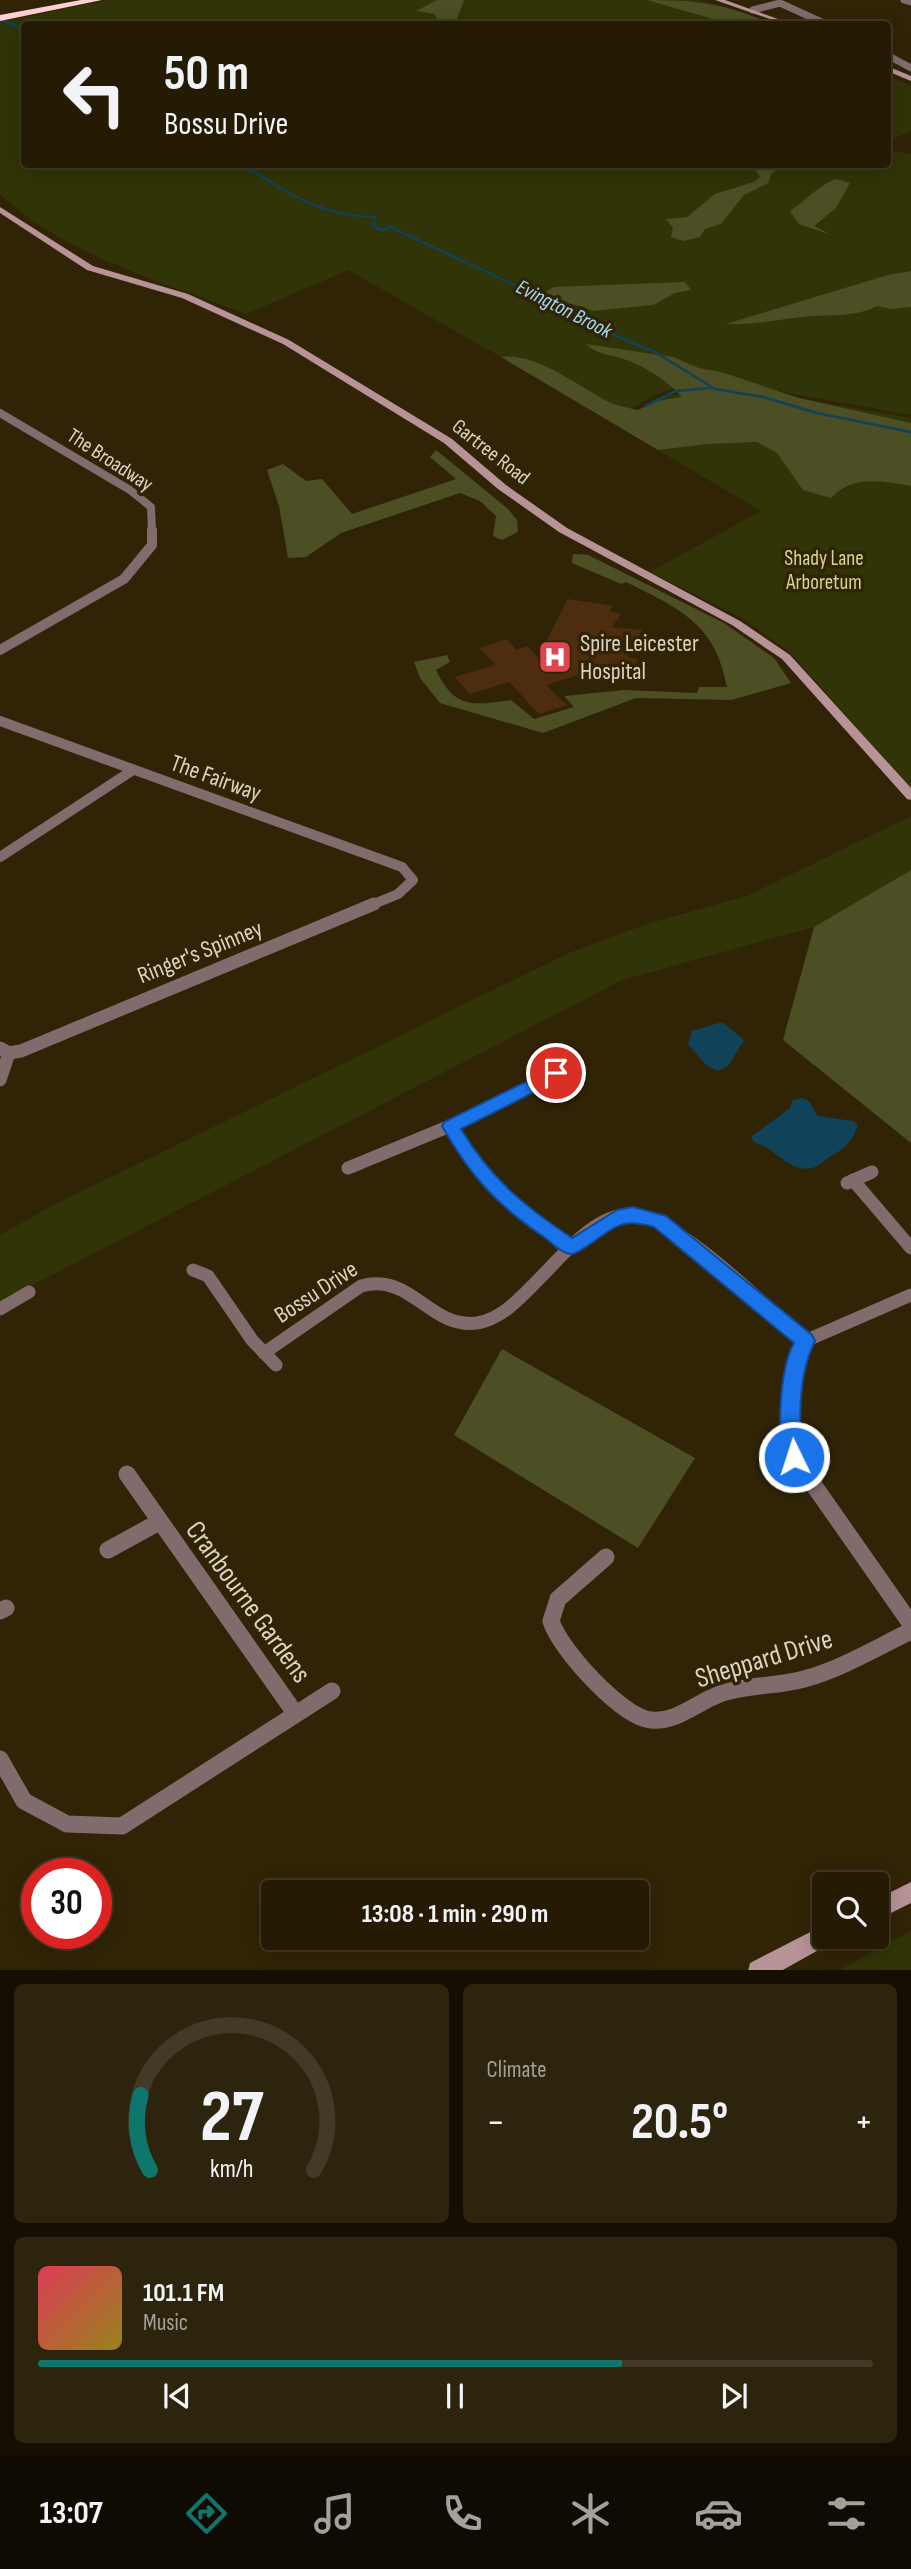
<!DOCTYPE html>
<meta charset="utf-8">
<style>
:root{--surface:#251b04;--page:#2d240e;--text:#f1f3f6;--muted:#a3a19a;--line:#423926;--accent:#0f766e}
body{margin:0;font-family:"Sofia Sans Condensed",sans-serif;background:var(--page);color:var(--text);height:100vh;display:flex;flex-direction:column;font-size:26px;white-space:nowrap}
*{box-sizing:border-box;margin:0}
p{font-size:23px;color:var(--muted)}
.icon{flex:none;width:38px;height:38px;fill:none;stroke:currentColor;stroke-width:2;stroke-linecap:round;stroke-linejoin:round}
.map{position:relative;height:1970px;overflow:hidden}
.sheet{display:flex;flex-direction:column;gap:14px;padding:14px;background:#140f02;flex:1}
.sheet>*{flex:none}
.hud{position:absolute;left:21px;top:21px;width:870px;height:147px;border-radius:7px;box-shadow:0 4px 18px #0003,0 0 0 2px var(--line);background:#251b04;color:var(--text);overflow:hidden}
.fabs{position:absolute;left:812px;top:1872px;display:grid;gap:14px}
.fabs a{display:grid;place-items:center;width:77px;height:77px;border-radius:7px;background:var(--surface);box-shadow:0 4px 18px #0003,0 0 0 2px var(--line);font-size:35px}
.speed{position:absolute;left:21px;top:1858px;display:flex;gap:14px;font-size:35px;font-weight:700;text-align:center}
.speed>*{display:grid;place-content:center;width:91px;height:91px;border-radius:50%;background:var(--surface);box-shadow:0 4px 18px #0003,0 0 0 2px var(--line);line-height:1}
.speed .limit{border:10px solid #d22;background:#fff;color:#111}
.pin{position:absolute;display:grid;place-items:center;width:60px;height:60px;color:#fff;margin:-30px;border:4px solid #fff;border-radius:50%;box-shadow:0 2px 7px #0007}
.me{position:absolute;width:77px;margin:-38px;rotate:356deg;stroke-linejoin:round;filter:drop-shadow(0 0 5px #0008)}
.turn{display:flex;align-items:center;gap:24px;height:147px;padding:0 28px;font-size:32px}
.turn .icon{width:91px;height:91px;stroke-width:2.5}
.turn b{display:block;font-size:49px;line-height:60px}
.big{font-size:52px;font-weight:700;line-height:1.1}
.sheet .tile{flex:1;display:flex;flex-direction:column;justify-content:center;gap:10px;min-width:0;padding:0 24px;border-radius:10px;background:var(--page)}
.sheet .dial{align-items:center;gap:0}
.dial svg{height:182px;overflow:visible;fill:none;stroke:var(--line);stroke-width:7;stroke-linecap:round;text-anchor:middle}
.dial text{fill:var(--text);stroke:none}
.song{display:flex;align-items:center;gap:21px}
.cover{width:84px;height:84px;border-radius:10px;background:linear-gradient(135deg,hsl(350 70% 55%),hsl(50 70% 35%))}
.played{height:7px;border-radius:4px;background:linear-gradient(90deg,var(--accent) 70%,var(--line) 70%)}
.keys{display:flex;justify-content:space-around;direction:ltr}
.heat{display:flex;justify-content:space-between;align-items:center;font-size:38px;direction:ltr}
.sheet .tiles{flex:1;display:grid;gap:14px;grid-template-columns:1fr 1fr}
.tile:last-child{grid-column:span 2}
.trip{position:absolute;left:261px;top:1880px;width:388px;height:70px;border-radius:7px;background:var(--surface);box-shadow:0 4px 18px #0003,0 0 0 2px var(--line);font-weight:700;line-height:70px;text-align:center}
.tab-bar{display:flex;height:112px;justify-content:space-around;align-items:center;background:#0f0b02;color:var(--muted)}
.tab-bar .icon{width:49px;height:49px}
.tab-bar .active{color:var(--accent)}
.tab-bar b{font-size:32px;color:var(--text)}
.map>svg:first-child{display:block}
.green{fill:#313407}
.forest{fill:#4b4f23}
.water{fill:#104259}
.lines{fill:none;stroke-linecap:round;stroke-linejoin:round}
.stream{stroke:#104259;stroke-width:2.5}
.building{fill:#4e2d0e}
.street-far4{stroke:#826b6d;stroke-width:7}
.street-far3{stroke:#826b6d;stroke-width:8}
.street-far2{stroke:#826b6d;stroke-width:10}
.street-far1{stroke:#826b6d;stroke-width:13}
.street{stroke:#826b6d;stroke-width:17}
.secondary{fill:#b79296;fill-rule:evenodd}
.highway{fill:#fdd0d4;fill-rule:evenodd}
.route{fill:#1a73e8;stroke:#114b97;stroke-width:2}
.labels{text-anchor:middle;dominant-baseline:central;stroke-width:7;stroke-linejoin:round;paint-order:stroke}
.far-water-label{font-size:21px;font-style:italic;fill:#9ed9fa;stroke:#312406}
.far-street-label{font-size:21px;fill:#dbd3c2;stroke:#312406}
.far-park-label{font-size:21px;fill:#d0d88f;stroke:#312406}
.poi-label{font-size:24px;fill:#dbd3c2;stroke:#312406;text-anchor:start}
.street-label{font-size:24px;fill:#dbd3c2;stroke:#312406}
.near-street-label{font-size:28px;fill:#dbd3c2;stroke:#312406}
</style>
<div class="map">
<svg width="911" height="1971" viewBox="0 0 911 1971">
<rect width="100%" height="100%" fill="#312406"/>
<g class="green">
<path d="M109,0h591l47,13 25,11h-748v140h863v-14l24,4v261l-179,-32 -41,1 -35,10 -44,26 -264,-150 -102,44c-84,-33 -179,-57 -246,-120v-172z"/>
<path d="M887,75l24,11v44l-24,12z"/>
<path d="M729,386l182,32v371l-121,-137 -48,-34 -92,-46 111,-61 -140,-83 40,-30 38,-9z"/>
<path d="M911,816v54l-97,57 -192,53 -622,322v-67l50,-28 519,-254 81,-30 97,-27z"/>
<path d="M911,1931v39h-71z"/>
</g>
<g class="forest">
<path d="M437,0h27l-7,19 -6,5h-12l-4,-10 -19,-3z"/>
<path d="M647,0c52,0 77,4 125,24h-42z"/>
<path d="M739,165h46l-13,8 -4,10 -24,12 -23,29 -16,5 -5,8 -17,4 -12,-4 2,-9 -7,-9 21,-2 28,-23 39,-12 6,-5 -4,-6z"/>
<path d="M836,179l14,4 -14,25 -22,18 18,9 -33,-11 -9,-13c16,-10 28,-26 46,-32z"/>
<path d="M911,271v36l-20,2 -14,-3c-22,12 -51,8 -75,11 -29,3 -45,8 -76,7l162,-49z"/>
<path d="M685,282l6,8 -16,3 -22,12 -60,6 -51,-17 12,-7z"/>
<path d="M586,344l87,13 26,11 22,4 78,26 112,25v63c-29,-5 -59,-11 -80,12l-28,-8 -26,-37 -20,-11 -49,2 -50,6 -157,-93c36,-5 79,31 110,46 8,3 18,5 27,7l19,-9 25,-4c-15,-17 -39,-32 -61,-39 -13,-4 -26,-4 -35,-14z"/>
<path d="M436,450l72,59 9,11 1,12 -16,8 -9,-4 3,-20 -16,-15 -20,-8 -119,40 -35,24 -18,1 -9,-52 -12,-36 16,-6 23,17 16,-2 30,35 104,-35 -26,-22z"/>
<path d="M573,554l15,1 136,68 50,35 17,25 -60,17 -95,-2 -93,35 -103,-30 -20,-25 -6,-16 33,-7 3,7 -14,8c19,40 38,35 75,30l23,19 40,-12 -10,-11 60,-6 73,3 2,-6h28c-12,-64 -47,-78 -101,-105l-5,2 -49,-21z"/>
<path d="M911,870v273l-128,-103 31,-113z"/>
<path d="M502,1349l193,109 -57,90 -184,-113z"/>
</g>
<g class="water">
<path d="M722,1022l22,18 -16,26 -10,5 -12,-6 -18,-21 4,-13z"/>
<path d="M801,1098l8,3 9,15 35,5 5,4c-5,17 -15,25 -29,32 -4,3 -9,8 -14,10 -24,9 -41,-21 -60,-24l-4,-6 39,-29 3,-8z"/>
</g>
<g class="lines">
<g class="stream">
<path d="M1,20l23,9"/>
<path d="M234,164c20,5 35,18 53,28 25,15 59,25 88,25l-2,9 9,4 8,-3 129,60 73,39 63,26 60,37 48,8 54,16 94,19"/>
<path d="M142,169l11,-5"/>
<path d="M645,406l31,-15 34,-3"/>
</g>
</g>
<path class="building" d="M568,599l45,7 -4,5 12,3 -9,13 30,3 -15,28 11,1 -10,22 -44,-8 -38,12 21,20 -28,9 -30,-32 -39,12 -15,-17 41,-12 -17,-17 28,-9 9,11 12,-4 10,12z"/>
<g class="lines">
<g class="street-far4">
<path d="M904,0l7,2"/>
<path d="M753,10l27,-7 46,21"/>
<path d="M887,55l24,13"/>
</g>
<path class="street-far3" d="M0,413l130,77 21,17 1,25"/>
<g class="street-far2">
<path d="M0,650l124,-71 28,-34v-15"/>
<path d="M0,721l402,146 11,13 -15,14 -29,12"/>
<path d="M0,857l133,-87"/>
</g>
<g class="street-far1">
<path d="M0,1048l9,5 12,-2 353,-147"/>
<path d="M0,1080l9,-27"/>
<path d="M450,1126c32,52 71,86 121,121"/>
<path d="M348,1168l102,-42 127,-63"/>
<path d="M853,1180l58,68"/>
<path d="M847,1183l25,-11"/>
<path d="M193,1270l15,6 44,64 24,25"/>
<path d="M0,1309l29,-17"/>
<path d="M264,1353l97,-67c51,-14 68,43 116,37 26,-4 46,-28 64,-46 22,-22 54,-63 90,-63 43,0 140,97 174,127"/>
<path d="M794,1377l11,-36 106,-46"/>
</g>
<g class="street">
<path d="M794,1375l-4,39 4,43 117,167"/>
<path d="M127,1474l168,239"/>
<path d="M108,1550l51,-28"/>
<path d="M606,1557l-48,42 -7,22c8,27 70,96 100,99 25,3 46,-18 69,-26 27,-10 56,-7 84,-15 37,-10 72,-31 107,-48"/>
<path d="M0,1611l6,-3"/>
<path d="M0,1759l24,42 43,23 55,2 210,-135"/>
</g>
<g class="secondary">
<path d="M715,0h10l67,24h-8z"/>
<path d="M887,66l24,10v5l-24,-10z"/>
<path d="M0,207l93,59 95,28 101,46 163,99 54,46 61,43 173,93 50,34 121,133v12l-4,-1 -125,-140 -50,-34 -173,-93 -61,-43 -54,-46 -161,-99 -101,-46 -95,-28 -87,-57z"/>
<path d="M911,1882v21l-34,17v-21z"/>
<path d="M824,1925v12h10l-3,6 -50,28h-33l2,-8z"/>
</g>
<path class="highway" d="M81,0h21l-102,21v-6z"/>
</g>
<path class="route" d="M556,1067l6,2v9l-101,51c30,50 62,76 111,109l45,-28 16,-3 33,9 146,119 3,6c-14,28 -16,63 -14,94 0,10 5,19 0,28l-7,3 -7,-3c-12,-25 -7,-97 7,-120l-140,-116c-35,-10 -40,1 -68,20 -4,2 -10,7 -15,7 -9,0 -20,-12 -27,-17 -47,-32 -74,-61 -102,-111l2,-4z"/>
<defs>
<symbol id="hospital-square" viewBox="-11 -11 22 22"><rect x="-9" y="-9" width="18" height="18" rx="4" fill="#e0444e" stroke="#312406"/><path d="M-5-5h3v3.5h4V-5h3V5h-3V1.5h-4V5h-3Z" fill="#fff"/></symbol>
</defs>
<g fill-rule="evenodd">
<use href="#hospital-square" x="536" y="638" width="38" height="38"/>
</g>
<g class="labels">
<g class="far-water-label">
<text transform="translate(564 309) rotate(27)">Evington Brook</text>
</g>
<g class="far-street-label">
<text transform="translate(491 452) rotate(38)">Gartree Road</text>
<text transform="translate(110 460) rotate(33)">The Broadway</text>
</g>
<g class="far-park-label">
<text x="824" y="558">Shady Lane<tspan x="824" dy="24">Arboretum</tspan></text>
</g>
<g class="poi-label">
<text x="580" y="643">Spire Leicester<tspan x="580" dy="28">Hospital</tspan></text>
</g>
<g class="street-label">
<text transform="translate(216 778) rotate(20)">The Fairway</text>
<text transform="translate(200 952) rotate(-22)">Ringer's Spinney</text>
<text transform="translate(316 1292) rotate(-33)">Bossu Drive</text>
</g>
<g class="near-street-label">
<text transform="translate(248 1602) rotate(54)">Cranbourne Gardens</text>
<text transform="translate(764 1659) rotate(-17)">Sheppard Drive</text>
</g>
</g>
</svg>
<div class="fabs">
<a><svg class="icon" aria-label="search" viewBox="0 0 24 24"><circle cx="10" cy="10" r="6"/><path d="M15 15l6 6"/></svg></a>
</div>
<div class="speed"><div class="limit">30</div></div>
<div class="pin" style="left:556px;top:1073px;background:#d93025"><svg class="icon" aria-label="arrive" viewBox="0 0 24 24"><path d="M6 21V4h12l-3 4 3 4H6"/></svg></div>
<svg class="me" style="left:794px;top:1457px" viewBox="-20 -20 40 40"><circle r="17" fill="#1a73e8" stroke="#fff" stroke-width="3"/><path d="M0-11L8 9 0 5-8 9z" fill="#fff"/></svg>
<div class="trip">13:08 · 1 min · 290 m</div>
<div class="hud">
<div class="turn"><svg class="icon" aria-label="left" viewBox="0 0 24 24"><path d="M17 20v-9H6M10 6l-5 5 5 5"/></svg><div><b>50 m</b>Bossu Drive</div></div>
</div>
</div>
<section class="sheet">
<div class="tiles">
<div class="tile dial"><svg viewBox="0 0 100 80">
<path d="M14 69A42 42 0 1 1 86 69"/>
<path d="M14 69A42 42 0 0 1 10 36" stroke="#0f766e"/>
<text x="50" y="56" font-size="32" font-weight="700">27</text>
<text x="50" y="72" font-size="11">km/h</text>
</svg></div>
<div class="tile"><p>Climate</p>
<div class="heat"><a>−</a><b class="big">20.5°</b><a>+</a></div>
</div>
<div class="tile">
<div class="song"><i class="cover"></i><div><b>101.1 FM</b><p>Music</p></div></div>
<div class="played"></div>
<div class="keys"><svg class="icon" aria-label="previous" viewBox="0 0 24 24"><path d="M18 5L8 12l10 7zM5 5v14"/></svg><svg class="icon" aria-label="pause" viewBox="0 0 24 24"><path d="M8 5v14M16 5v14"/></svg><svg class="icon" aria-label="next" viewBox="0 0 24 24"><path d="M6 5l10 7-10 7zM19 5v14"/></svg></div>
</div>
</div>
</section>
<nav class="tab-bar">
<b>13:07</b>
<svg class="icon active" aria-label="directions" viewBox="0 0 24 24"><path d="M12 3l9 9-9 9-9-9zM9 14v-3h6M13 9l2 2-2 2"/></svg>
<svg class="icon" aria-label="music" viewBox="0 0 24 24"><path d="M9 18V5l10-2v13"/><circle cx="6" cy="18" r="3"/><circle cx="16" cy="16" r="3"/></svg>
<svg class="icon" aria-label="phone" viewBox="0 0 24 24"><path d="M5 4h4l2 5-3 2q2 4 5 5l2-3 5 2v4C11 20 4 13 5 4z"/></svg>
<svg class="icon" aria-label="climate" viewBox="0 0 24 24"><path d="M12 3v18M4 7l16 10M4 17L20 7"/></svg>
<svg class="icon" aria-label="car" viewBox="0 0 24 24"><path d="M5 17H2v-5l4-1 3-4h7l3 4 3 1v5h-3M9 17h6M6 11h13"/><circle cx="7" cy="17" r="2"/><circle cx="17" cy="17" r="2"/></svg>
<svg class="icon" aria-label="filters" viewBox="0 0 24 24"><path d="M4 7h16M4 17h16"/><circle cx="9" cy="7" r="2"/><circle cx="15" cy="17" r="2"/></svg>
</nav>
